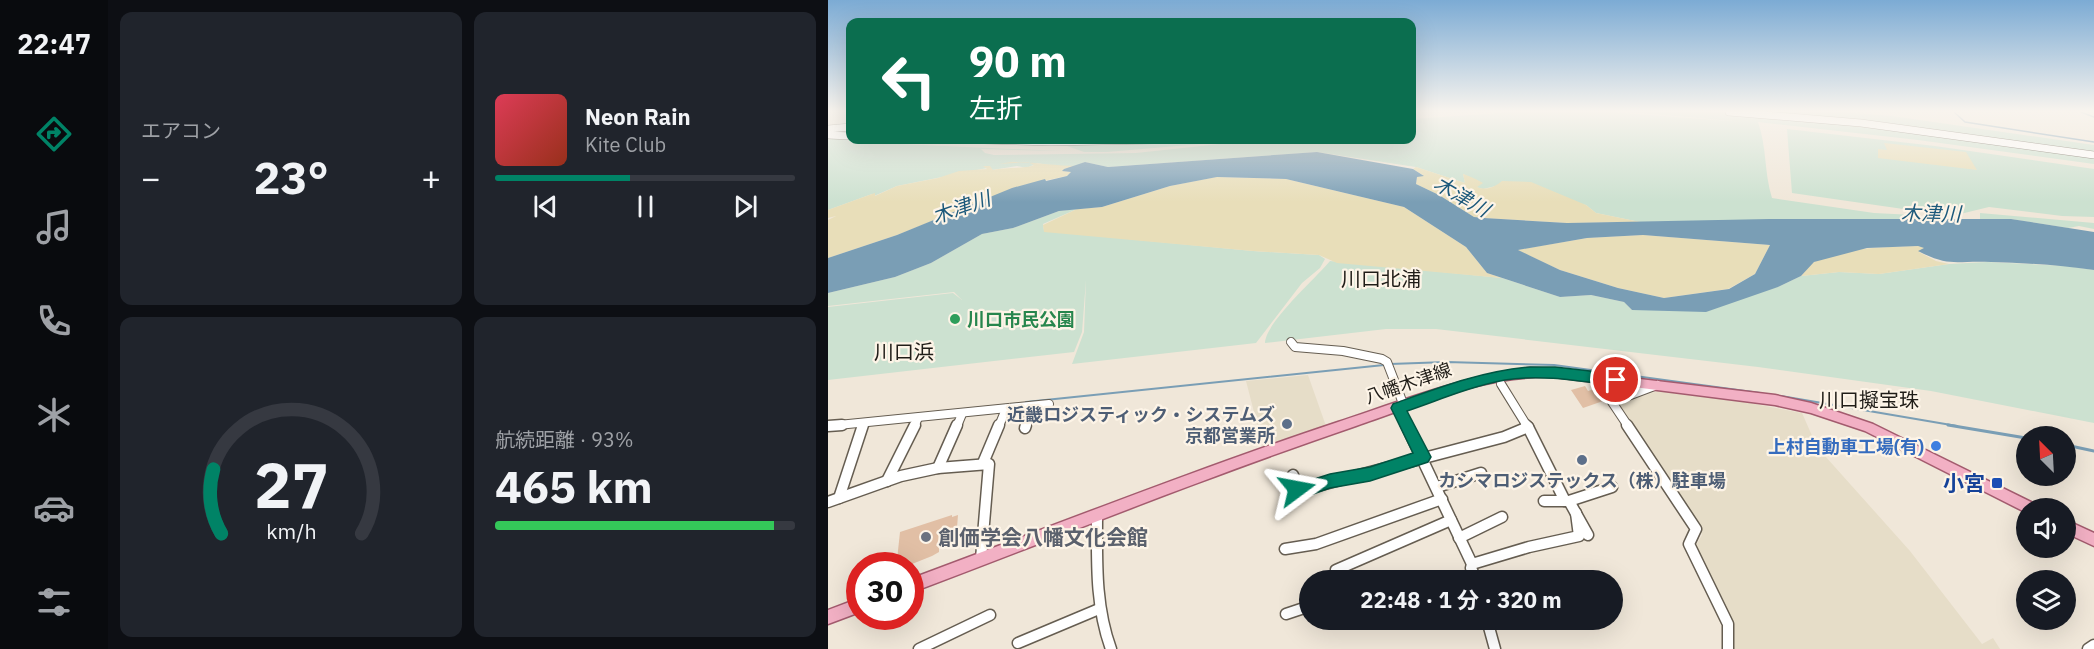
<!DOCTYPE html>
<html lang="ja">
<meta charset="utf-8">
<style>
:root{--surface:#171b24;--page:#20242c;--text:#f1f3f6;--muted:#9ea1a6;--line:#363941;--accent:#008366}
body{margin:0;font-family:"IBM Plex Sans","Noto Sans JP",sans-serif;background:var(--page);color:var(--text);height:100vh;display:flex;flex-direction:column;font-size:22px;white-space:nowrap}
*{box-sizing:border-box;margin:0}
p{font-size:20px;color:var(--muted)}
.icon{flex:none;width:33px;height:33px;fill:none;stroke:currentColor;stroke-width:2;stroke-linecap:round;stroke-linejoin:round}
.map{position:relative;flex:1;overflow:hidden}
.panel{display:flex;flex-direction:column;gap:12px;padding:12px;background:#0d0f14;width:720px}
.panel>*{flex:none}
.hud{position:absolute;left:18px;top:18px;width:570px;height:126px;border-radius:12px;box-shadow:0 6px 24px #0002;background:#0b6e4f;color:#fff;overflow:hidden}
.needle{width:39px;rotate:336deg}
.buttons{position:absolute;left:1188px;top:426px;display:grid;gap:12px}
.buttons a{display:grid;place-items:center;width:60px;height:60px;border-radius:50%;background:var(--surface);box-shadow:0 6px 24px #0002;font-size:30px}
.speed{position:absolute;left:18px;top:552px;display:flex;gap:12px;font-size:30px;font-weight:700;text-align:center}
.speed>*{display:grid;place-content:center;width:78px;height:78px;border-radius:50%;background:var(--surface);box-shadow:0 6px 24px #0002;line-height:1}
.speed .limit{border:9px solid #d22;background:#fff;color:#111}
.pin{position:absolute;display:grid;place-items:center;width:51px;height:51px;color:#fff;margin:-26px;border:3px solid #fff;border-radius:50%;box-shadow:0 2px 6px #0007}
.me{position:absolute;width:66px;margin:-33px;rotate:77deg;stroke-linejoin:round;filter:drop-shadow(0 0 4px #0008)}
.turn{display:flex;align-items:center;gap:21px;height:126px;padding:0 24px;font-size:27px}
.turn .icon{width:78px;height:78px;stroke-width:2.5}
.turn b{display:block;font-size:42px;line-height:51px}
.big{font-size:45px;font-weight:700;line-height:1.1}
.panel .tile{flex:1;display:flex;flex-direction:column;justify-content:center;gap:9px;min-width:0;padding:0 21px;border-radius:12px;background:var(--page)}
.panel .dial{align-items:center;gap:0}
.dial svg{height:156px;overflow:visible;fill:none;stroke:var(--line);stroke-width:7;stroke-linecap:round;text-anchor:middle}
.dial text{fill:var(--text);stroke:none}
.song{display:flex;align-items:center;gap:18px}
.cover{width:72px;height:72px;border-radius:9px;background:linear-gradient(135deg,hsl(350 70% 55%),hsl(10 70% 35%))}
.played{height:6px;border-radius:3px;background:linear-gradient(90deg,var(--accent) 45%,var(--line) 45%)}
.keys{display:flex;justify-content:space-around;direction:ltr}
.heat{display:flex;justify-content:space-between;align-items:center;font-size:33px;direction:ltr}
.charge{height:9px;border-radius:4px;background:linear-gradient(90deg,#34c759 93%,var(--line) 0)}
.panel .tiles{flex:1;display:grid;gap:12px;grid-template-columns:repeat(2,1fr)}
.trip{position:absolute;left:471px;top:570px;width:324px;height:60px;border-radius:30px;background:var(--surface);box-shadow:0 6px 24px #0002;font-weight:700;line-height:60px;text-align:center}
main{display:flex;flex:1;min-height:0}
.tab-bar{display:flex;flex-direction:column;width:108px;justify-content:space-around;align-items:center;background:#090b0e;color:var(--muted)}
.tab-bar .icon{width:42px;height:42px}
.tab-bar .selected{color:var(--accent)}
.tab-bar b{font-size:27px;color:var(--text)}
.map>svg:first-child{display:block}
.industrial{fill:#e6ddc8}
.green{fill:#cce1d0}
.sand{fill:#e8deb9}
.water{fill:#7a9eb5;fill-rule:evenodd}
.lines{fill:none;stroke-linecap:round;stroke-linejoin:round}
.stream-far2{stroke:#7a9eb5;stroke-width:1.5}
.stream-far1{stroke:#7a9eb5;stroke-width:2}
.stream{stroke:#7a9eb5;stroke-width:3}
.building{fill:#e1bfa5}
.minor-far2-casing{stroke:#655d51;stroke-width:8}
.minor-far1-casing{stroke:#655d51;stroke-width:10}
.minor-casing{stroke:#655d51;stroke-width:13}
.major-casing{stroke:#a35b6e;stroke-width:3}
.minor-far2{stroke:#fff;stroke-width:7}
.minor-far1{stroke:#fff;stroke-width:8}
.minor{stroke:#fff;stroke-width:10}
.major{fill:#f2b0c4;fill-rule:evenodd}
.route{fill:#008366;stroke:#005542;stroke-width:1.5}
.leisure-dot{fill:#2e9e5b;stroke:#fdf4e7;stroke-width:2}
.service-dot{fill:#5c6f8a;stroke:#fdf4e7;stroke-width:2}
.shop-dot{fill:#3f7fe0;stroke:#fdf4e7;stroke-width:2}
.transit-dot{fill:#1a4fb4;stroke:#fdf4e7;stroke-width:2}
.worship-dot{fill:#6b7280;stroke:#fdf4e7;stroke-width:2}
.labels{text-anchor:middle;dominant-baseline:central;stroke-width:4.5;stroke-linejoin:round;paint-order:stroke}
.leisure-label{font-size:18px;font-weight:bold;fill:#27864d;stroke:#fdf4e7;text-anchor:start}
.street-label{font-size:18px;fill:#201d18;stroke:#fdf4e7}
.service-label{font-size:18px;font-weight:bold;fill:#4e5e75;stroke:#fdf4e7;text-anchor:end}
.shop-label{font-size:18px;font-weight:bold;fill:#366cbe;stroke:#fdf4e7;text-anchor:end}
.water-label{font-size:20px;font-style:italic;fill:#1c597b;stroke:#fdf4e7}
.neighbourhood-label{font-size:20px;fill:#201d18;stroke:#fdf4e7}
.near-transit-label{font-size:21px;font-weight:bold;fill:#164399;stroke:#fdf4e7;text-anchor:end}
.near-worship-label{font-size:21px;font-weight:bold;fill:#5b616d;stroke:#fdf4e7;text-anchor:start}
</style>
<main>
<nav class="tab-bar">
<b>22:47</b>
<svg class="icon selected" aria-label="directions" viewBox="0 0 24 24"><path d="M12 3l9 9-9 9-9-9zM9 14v-3h6M13 9l2 2-2 2"/></svg>
<svg class="icon" aria-label="music" viewBox="0 0 24 24"><path d="M9 18V5l10-2v13"/><circle cx="6" cy="18" r="3"/><circle cx="16" cy="16" r="3"/></svg>
<svg class="icon" aria-label="phone" viewBox="0 0 24 24"><path d="M5 4h4l2 5-3 2q2 4 5 5l2-3 5 2v4C11 20 4 13 5 4z"/></svg>
<svg class="icon" aria-label="climate" viewBox="0 0 24 24"><path d="M12 3v18M4 7l16 10M4 17L20 7"/></svg>
<svg class="icon" aria-label="car" viewBox="0 0 24 24"><path d="M5 17H2v-5l4-1 3-4h7l3 4 3 1v5h-3M9 17h6M6 11h13"/><circle cx="7" cy="17" r="2"/><circle cx="17" cy="17" r="2"/></svg>
<svg class="icon" aria-label="filters" viewBox="0 0 24 24"><path d="M4 7h16M4 17h16"/><circle cx="9" cy="7" r="2"/><circle cx="15" cy="17" r="2"/></svg>
</nav>
<section class="panel">
<div class="tiles">
<div class="tile"><p>エアコン</p>
<div class="heat"><a>−</a><b class="big">23°</b><a>+</a></div>
</div>
<div class="tile">
<div class="song"><i class="cover"></i><div><b>Neon Rain</b><p>Kite Club</p></div></div>
<div class="played"></div>
<div class="keys"><svg class="icon" aria-label="previous" viewBox="0 0 24 24"><path d="M18 5L8 12l10 7zM5 5v14"/></svg><svg class="icon" aria-label="pause" viewBox="0 0 24 24"><path d="M8 5v14M16 5v14"/></svg><svg class="icon" aria-label="next" viewBox="0 0 24 24"><path d="M6 5l10 7-10 7zM19 5v14"/></svg></div>
</div>
<div class="tile dial"><svg viewBox="0 0 100 80">
<path d="M14 69A42 42 0 1 1 86 69"/>
<path d="M14 69A42 42 0 0 1 10 36" stroke="#008366"/>
<text x="50" y="56" font-size="32" font-weight="700">27</text>
<text x="50" y="72" font-size="11">km/h</text>
</svg></div>
<div class="tile"><p>航続距離 · 93%</p><b class="big">465 km</b><div class="charge"></div></div>
</div>
</section>
<div class="map">
<svg width="1266" height="649" viewBox="0 0 1266 649">
<rect width="100%" height="100%" fill="#f0e7d9"/>
<g class="industrial">
<path d="M480,375l18,51 -63,21 -17,-66z"/>
<path d="M830,391l75,9 69,13 15,34 93,104 72,93 11,-6 7,11h-268l-37,-102 7,-12 -3,-9 -82,-122z"/>
</g>
<g class="green">
<path d="M689,112h90l138,10 -116,-10h87l55,4 323,40v8l-176,-24 -160,-18c9,25 6,51 14,76l102,15 40,2 3,5 -277,2 -44,-9 -10,-8 -90,-19 -13,3 -7,-2 6,-4 -19,-9 2,9 -49,-16 -99,-15 -209,15 -23,-5c-14,8 -33,4 -48,1l-10,5 -10,-2 -25,4 -5,-2 -90,18 -23,10 -2,-2 -44,16v-75l22,1v4h30l-4,3 185,8 -80,-2 4,4 9,2 142,-2 121,-13h155v-21z"/>
<path d="M916,112h97l51,4 202,29v9z"/>
<path d="M959,129l148,17 159,23v48l-32,-1 -73,-9 -37,9 -160,-23z"/>
<path d="M58,140l157,3 205,-3 -141,12h-23l-17,-6z"/>
<path d="M249,209l-34,15 1,7 209,20 66,4 6,4 -5,9 -18,15 -46,60 -184,21 12,-32 2,-52 -4,52 -8,20 -246,28v-73l125,-14 9,7 -8,-8 -126,14v-13l67,-16 36,-14 51,-29 31,-6 46,-17z"/>
<path d="M1152,213l114,10v6l-15,-3 -11,2 -57,-9h-31z"/>
<path d="M502,261l172,17 58,19 31,-2 33,7 8,8 146,-23 23,-11 38,-4 40,2 70,-10 38,-2 80,4 27,4v153l-163,-32 -173,-24 -322,-38h-50l-121,14c0,-20 51,-65 65,-82z"/>
</g>
<g class="sand">
<path d="M1056,143l82,9 11,18 -99,-12v-9l9,1z"/>
<path d="M183,162c23,0 44,4 67,4l-14,3 -1,2 9,1 -5,4 -43,9 -127,50 -69,23v-38l8,-4 -8,2v-8l44,-16 3,-1v3l22,-10 41,-8 21,-7 28,-2 -4,-3h7l3,4c12,-3 33,-1 41,-5l-6,-3 -29,2z"/>
<path d="M588,167l49,16 -2,-9c4,1 15,6 20,9l-6,4c9,4 18,0 25,-6l29,1 55,23 10,8 44,9 -73,1 -83,-5 -10,-1 -35,-22 -23,-11 1,-7 6,-2 -10,-6z"/>
<path d="M388,177l70,2 118,28 62,40 21,26 15,5 -165,-15 -18,-8 -66,-4 -209,-19 -1,-7 34,-16 25,-2 68,-21z"/>
<path d="M815,235l127,10 -15,29 -27,15 -64,9 -46,-10 -58,-18 -43,-20 70,-12z"/>
<path d="M1090,246l7,2 -6,4 17,9 13,3 -70,10 -40,-2 -38,4c4,-4 8,-11 13,-14 24,-15 76,-15 104,-16z"/>
</g>
<path class="water" d="M489,152l96,17 11,7 -7,1 -1,7 23,11 35,22 10,1 83,5 202,-4h242l83,13v38c-34,-5 -69,-7 -103,-8 -34,-2 -40,6 -73,-11l6,-3 -6,-2 -51,2 -53,14 -13,14 -23,11 -72,25 -74,-2 -8,-8 -33,-7 -31,2 -73,-24 -21,-26 -62,-40 -118,-28 -69,-2 -47,9 -68,21 -43,4 -46,17 -31,6 -51,29 -36,14 -67,16v-35l69,-23 115,-47 33,-9 1,2 21,-5 4,-4 -9,-1 2,-2 21,-7 23,5zM815,235l127,10 -15,29 -26,15 -65,9 -46,-10 -58,-18 -42,-20 69,-12z"/>
<g class="lines">
<g class="stream-far2">
<path d="M1126,112l11,10 129,20"/>
<path d="M1253,112l13,5"/>
</g>
<g class="stream-far1">
<path d="M562,364l57,-2 107,3 206,28"/>
<path d="M953,396l176,30"/>
<path d="M198,402l358,-37"/>
</g>
<g class="stream">
<path d="M1120,425l78,13"/>
<path d="M1238,445l28,6"/>
</g>
</g>
<g class="building">
<path d="M757,386l3,5 15,-5 7,10 -4,4 -23,8 -12,-18z"/>
<path d="M124,515v2l6,-2 -1,13 -5,1v13l-13,4v6l-7,4 -20,8 -10,1 1,-7 -6,2 3,-28z"/>
</g>
<g class="lines">
<defs>
<g id="minor-far2">
<path d="M901,112l132,11 233,32"/>
<path d="M0,129l22,-2"/>
<path d="M0,135l22,1"/>
<path d="M156,140l67,2 102,-2"/>
</g>
<g id="minor-far1">
<path d="M463,342l4,5 48,4 39,8 5,3 17,44"/>
<path d="M673,384l26,42"/>
<path d="M570,408l9,18"/>
<path d="M0,426l221,-22"/>
<path d="M35,426l1,-3"/>
<path d="M86,426l4,-8"/>
<path d="M129,426l5,-12"/>
<path d="M171,426l7,-17"/>
<path d="M198,426l6,-20"/>
<path d="M800,426l-16,-24 45,-17"/>
</g>
<g id="minor">
<path d="M578,425l66,139 -1,4 5,12"/>
<path d="M799,425l69,104 -7,15 39,80v25"/>
<path d="M0,426l14,-1"/>
<path d="M700,427l37,74"/>
<path d="M197,428l1,-3"/>
<path d="M155,463l16,-38"/>
<path d="M110,468l19,-43"/>
<path d="M465,475l4,14 5,1 202,-53 24,-10 -2,-2"/>
<path d="M59,481l28,-56"/>
<path d="M609,487l44,-14"/>
<path d="M11,498l24,-73"/>
<path d="M716,501h25l43,-14"/>
<path d="M741,501l19,34"/>
<path d="M0,502l73,-26 37,-8 51,-4 -8,95"/>
<path d="M269,515c0,46 -2,90 14,134"/>
<path d="M631,538l43,-21"/>
<path d="M457,549l31,-5 126,-45"/>
<path d="M644,564l57,-17 50,-11 -3,-23"/>
<path d="M510,580l-2,-10 115,-50"/>
<path d="M458,614l24,-8"/>
<path d="M659,620l8,29"/>
<path d="M190,643l81,-34"/>
<path d="M91,649l71,-34"/>
<path d="M1260,649l6,-4"/>
</g>
<g id="major">
<path d="M702,368l25,1 220,26 36,8 62,21 162,80 2,4h-11l-1,4 -160,-81 -54,-18 -36,-8 -220,-28c-70,-3 -136,28 -202,50 -149,51 -295,110 -443,166v-14c143,-53 284,-109 428,-157 63,-21 126,-46 192,-54z"/>
<path d="M1238,520l28,13v13l-28,-13z"/>
<path d="M32,598v14l-32,12v-14z"/>
</g>
</defs>
<use href="#minor-far2" class="minor-far2-casing"/>
<use href="#minor-far1" class="minor-far1-casing"/>
<use href="#minor" class="minor-casing"/>
<use href="#major" class="major-casing"/>
<use href="#minor-far2" class="minor-far2"/>
<use href="#minor-far1" class="minor-far1"/>
<use href="#minor" class="minor"/>
<use href="#major" class="major"/>
</g>
<linearGradient id="sky" x2="0" y2="1"><stop stop-color="#7cabd4"/><stop offset="0.55" stop-color="#f8f4ee"/><stop offset="1" stop-color="#f8f4ee" stop-opacity="0"/></linearGradient>
<rect width="1266" height="202" fill="url(#sky)"/>
<path class="route" d="M702,367h25l61,7 5,2 2,4 -2,4 -5,2c-37,-5 -74,-12 -111,-6 -33,6 -66,20 -98,31l24,46 -3,5 -58,19 -40,7 -28,10 -11,-4 -2,-5 2,-5 11,-1 28,-9 40,-7 43,-14 -22,-45 2,-4c45,-16 89,-33 137,-37z"/>
<circle class="leisure-dot" cx="127" cy="319" r="6"/>
<g class="service-dot">
<circle cx="459" cy="424" r="6"/>
<circle cx="754" cy="460" r="6"/>
</g>
<circle class="shop-dot" cx="1108" cy="446" r="6"/>
<rect class="transit-dot" x="1163" y="477" width="12" height="12" rx="3"/>
<circle class="worship-dot" cx="98" cy="537" r="6"/>
<g class="labels">
<g class="leisure-label">
<text x="139" y="319">川口市民公園</text>
</g>
<g class="street-label">
<text transform="translate(580 383) rotate(-19)">八幡木津線</text>
</g>
<g class="service-label">
<text x="447" y="414">近畿ロジスティック・システムズ<tspan x="447" dy="21">京都営業所</tspan></text>
<text x="754" y="480" text-anchor="middle">カシマロジステックス（株）駐車場</text>
</g>
<g class="shop-label">
<text x="1096" y="446">上村自動車工場(有)</text>
</g>
<g class="water-label">
<text transform="translate(634 196) rotate(30)">木津川</text>
<text transform="translate(133 207) rotate(-19)">木津川</text>
<text transform="translate(1103 213) rotate(1)">木津川</text>
</g>
<g class="neighbourhood-label">
<text x="553" y="278">川口北浦</text>
<text x="76" y="351">川口浜</text>
<text x="1041" y="399">川口擬宝珠</text>
</g>
<g class="near-transit-label">
<text x="1157" y="483">小宮</text>
</g>
<g class="near-worship-label">
<text x="110" y="537">創価学会八幡文化会館</text>
</g>
</g>
</svg>
<div class="buttons">
<a><svg class="needle" viewBox="-14 -14 28 28"><path d="M0-13l5 13h-10z" fill="#e53935"/><path d="M0 13l5-13h-10z" fill="#9ea1a6"/></svg></a>
<a><svg class="icon" aria-label="sound" viewBox="0 0 24 24"><path d="M4 9h4l5-4v14l-5-4H4zM17 9q2 3 0 6"/></svg></a>
<a><svg class="icon" aria-label="layers" viewBox="0 0 24 24"><path d="M12 4l9 5-9 5-9-5zM3 14l9 5 9-5"/></svg></a>
</div>
<div class="speed"><div class="limit">30</div></div>
<div class="pin" style="left:788px;top:380px;background:#d93025"><svg class="icon" aria-label="arrive" viewBox="0 0 24 24"><path d="M6 21V4h12l-3 4 3 4H6"/></svg></div>
<svg class="me" style="left:469px;top:489px" viewBox="-20 -20 40 40"><path d="M0-17L14 15 0 8-14 15z" fill="#008366" stroke="#fff" stroke-width="4"/></svg>
<div class="trip">22:48 · 1 分 · 320 m</div>
<div class="hud">
<div class="turn"><svg class="icon" aria-label="left" viewBox="0 0 24 24"><path d="M17 20v-9H6M10 6l-5 5 5 5"/></svg><div><b>90 m</b>左折</div></div>
</div>
</div>
</main>
